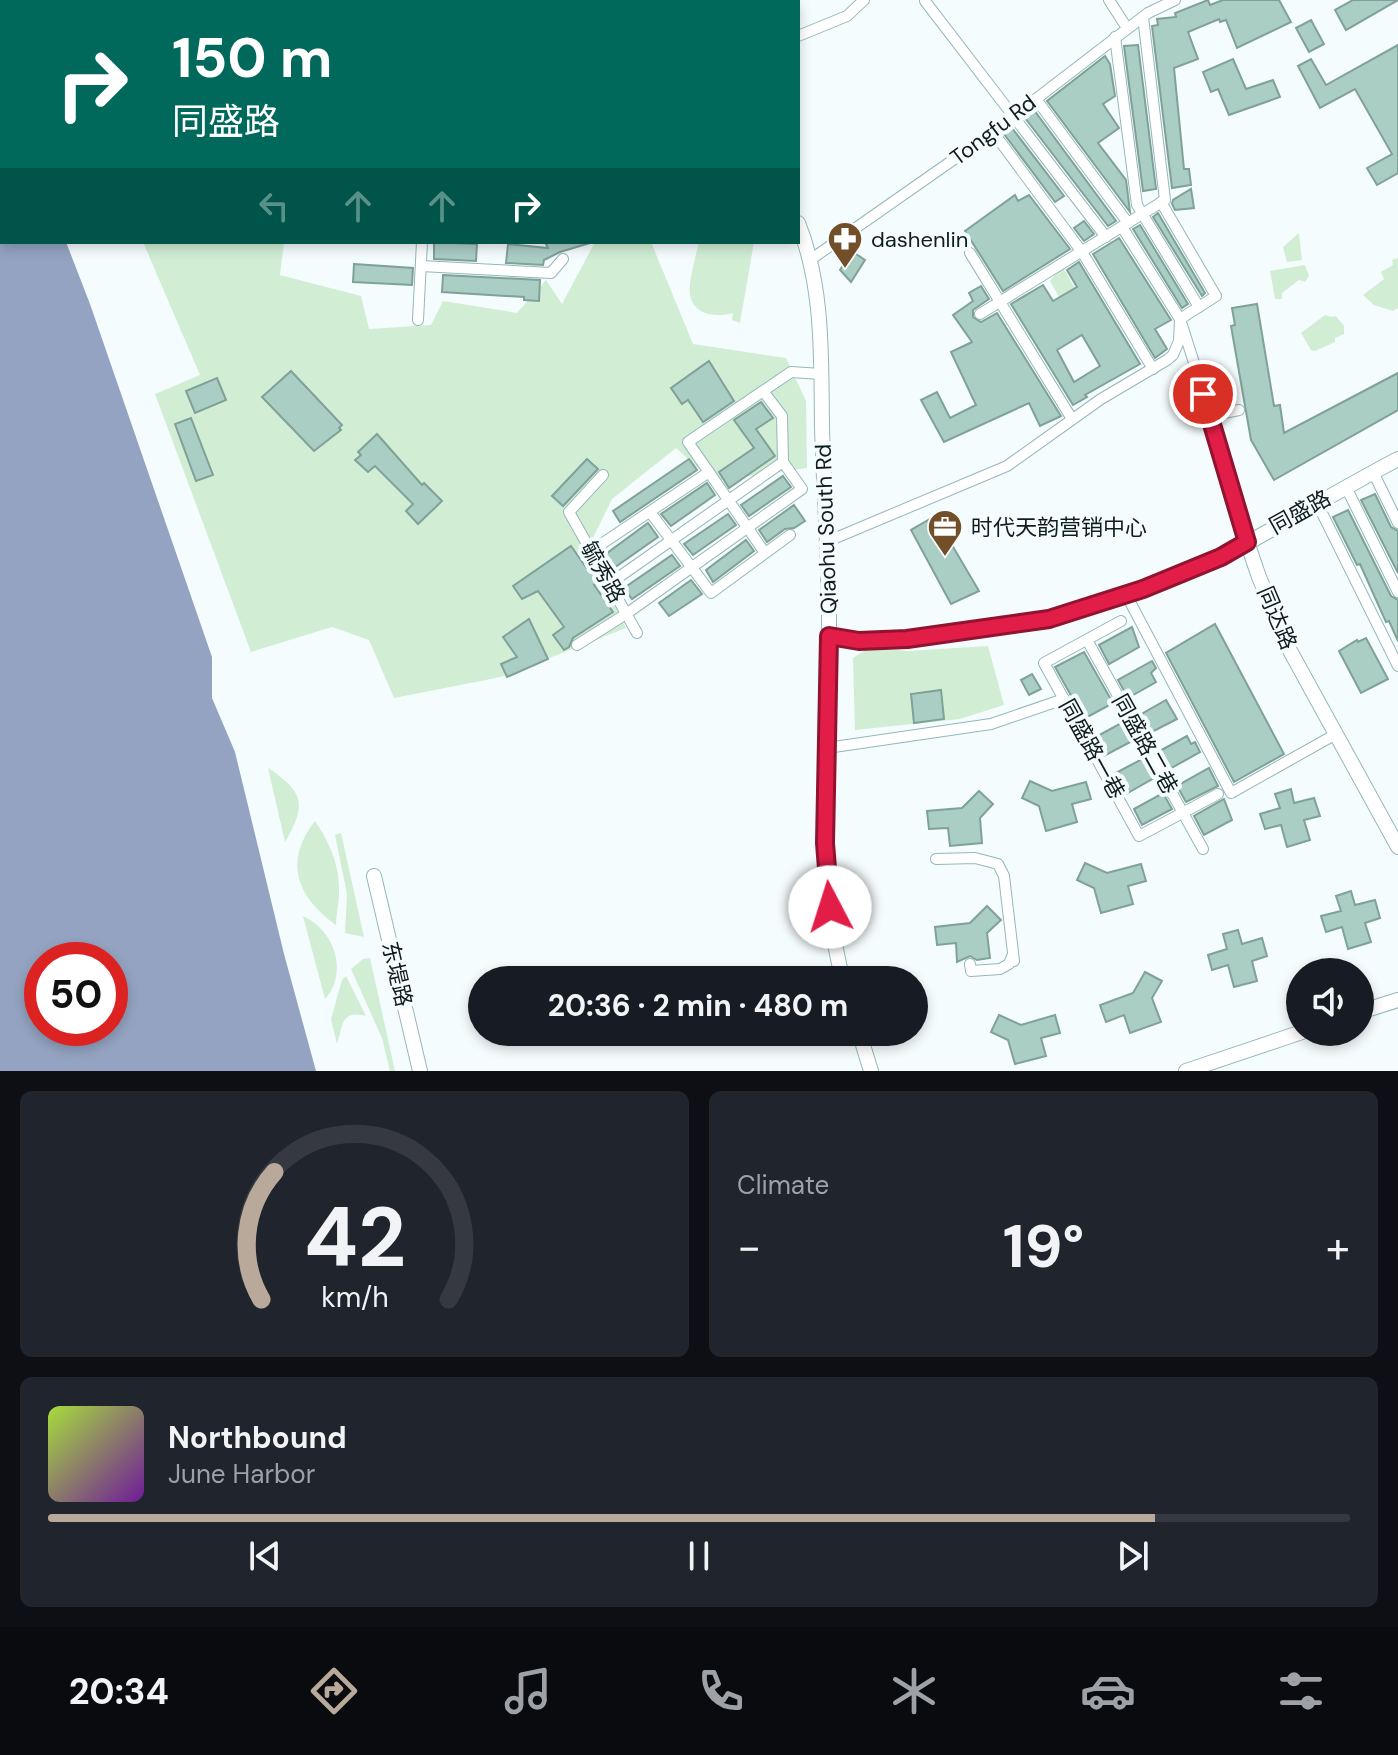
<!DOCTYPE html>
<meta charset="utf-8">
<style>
:root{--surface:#171b24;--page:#20242c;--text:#f1f3f6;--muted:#9ea1a6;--line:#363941;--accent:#b8a99a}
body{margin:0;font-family:"DM Sans","Noto Sans SC",sans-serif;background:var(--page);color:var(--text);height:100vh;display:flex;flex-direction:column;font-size:30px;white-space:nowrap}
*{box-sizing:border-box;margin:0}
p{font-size:26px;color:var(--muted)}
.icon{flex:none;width:44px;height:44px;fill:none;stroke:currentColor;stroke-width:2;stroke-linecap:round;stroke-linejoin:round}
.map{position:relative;height:1071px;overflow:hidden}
.sheet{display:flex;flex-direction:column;gap:20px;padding:20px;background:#0d0f14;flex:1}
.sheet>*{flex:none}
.guide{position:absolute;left:0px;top:0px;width:800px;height:244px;box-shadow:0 4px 12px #0003;background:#00695c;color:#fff;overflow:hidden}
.tools{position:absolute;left:1286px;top:958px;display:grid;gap:16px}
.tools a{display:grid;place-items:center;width:88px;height:88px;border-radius:50%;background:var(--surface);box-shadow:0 4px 12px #0003;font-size:40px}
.speed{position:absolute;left:24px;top:942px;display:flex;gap:16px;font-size:40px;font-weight:700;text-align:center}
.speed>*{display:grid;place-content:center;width:104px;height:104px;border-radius:50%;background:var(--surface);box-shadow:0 4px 12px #0003;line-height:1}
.speed .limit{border:12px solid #d22;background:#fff;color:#111}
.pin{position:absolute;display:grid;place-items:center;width:68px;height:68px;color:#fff;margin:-34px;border:4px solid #fff;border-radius:50%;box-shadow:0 2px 8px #0007}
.me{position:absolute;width:88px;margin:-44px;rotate:355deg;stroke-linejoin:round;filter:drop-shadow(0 0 6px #0008)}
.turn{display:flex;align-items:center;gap:28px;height:168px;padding:0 40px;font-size:36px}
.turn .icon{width:104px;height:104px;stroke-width:2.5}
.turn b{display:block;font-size:56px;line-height:68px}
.lanes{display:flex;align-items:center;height:76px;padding:0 40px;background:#0003;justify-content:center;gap:40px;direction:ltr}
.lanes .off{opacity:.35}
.big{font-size:60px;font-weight:700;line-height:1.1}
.sheet .card{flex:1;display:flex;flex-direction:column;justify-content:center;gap:12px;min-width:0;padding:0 28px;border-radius:12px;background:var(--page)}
.sheet .dial{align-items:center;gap:0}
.dial svg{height:208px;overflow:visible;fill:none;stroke:var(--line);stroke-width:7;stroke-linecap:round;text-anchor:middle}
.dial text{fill:var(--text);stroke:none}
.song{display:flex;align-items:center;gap:24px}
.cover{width:96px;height:96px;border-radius:12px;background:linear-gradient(135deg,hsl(80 70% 55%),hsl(280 70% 35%))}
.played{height:8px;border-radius:4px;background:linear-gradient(90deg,var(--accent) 85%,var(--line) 85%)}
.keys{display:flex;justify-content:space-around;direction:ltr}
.heat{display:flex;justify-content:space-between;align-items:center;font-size:44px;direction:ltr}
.sheet .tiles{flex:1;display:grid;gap:20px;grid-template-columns:1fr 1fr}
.card:last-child{grid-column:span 2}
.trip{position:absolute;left:468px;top:966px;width:460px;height:80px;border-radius:40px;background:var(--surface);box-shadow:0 4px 12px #0003;font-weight:700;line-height:80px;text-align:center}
.tab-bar{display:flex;height:128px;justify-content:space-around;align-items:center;background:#090b0e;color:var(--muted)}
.tab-bar .icon{width:56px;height:56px}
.tab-bar .on{color:var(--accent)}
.tab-bar b{font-size:36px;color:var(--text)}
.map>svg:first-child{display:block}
.green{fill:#d1eed5}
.water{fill:#93a3c1;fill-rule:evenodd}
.building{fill:#aacdc4;stroke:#7fa198;stroke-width:2;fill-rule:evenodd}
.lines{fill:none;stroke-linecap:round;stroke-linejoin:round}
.street-casing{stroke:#93b7bb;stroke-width:12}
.secondary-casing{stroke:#93b7bb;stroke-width:16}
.street{stroke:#fff;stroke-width:10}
.secondary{stroke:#fff;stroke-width:14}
.route-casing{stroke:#92132f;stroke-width:20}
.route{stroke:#e11d48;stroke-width:14}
.labels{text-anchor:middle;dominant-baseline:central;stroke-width:8;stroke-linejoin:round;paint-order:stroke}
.street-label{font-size:22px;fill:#0f1d1e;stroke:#f5fcfd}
.poi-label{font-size:22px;fill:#0f1d1e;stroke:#f5fcfd;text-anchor:start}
</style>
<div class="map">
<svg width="1398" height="1071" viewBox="0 0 1398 1071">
<rect width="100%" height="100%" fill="#f5fcfd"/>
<g class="green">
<path d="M46,0h211l-211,2z"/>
<path d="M1299,233l3,27 -15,2 -4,-15z"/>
<path d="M143,242h141l-4,33 81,21 8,33 62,-4 12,-24 74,12 29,-33 16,24 33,-62h56l42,102 93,14 20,43 1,67 -95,13 -36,-33 -64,51 -25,51 39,78 -125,49 -107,21 -25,-58 -37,-13 -81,25 -96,-258 45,-19z"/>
<path d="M699,242h55l-14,81 -8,-3 1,-7c-16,5 -40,2 -43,-18 -2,-13 6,-39 9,-53z"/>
<path d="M1398,258v50l-5,3 -19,-6 -11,-10 21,-16 -3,-7 12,-7 -1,-5z"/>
<path d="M1305,265l4,11 -4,6 -6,-2 -17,13v6h-7l-5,-28z"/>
<path d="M1060,269h4l11,19 -16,9 -9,-16z"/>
<path d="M1325,315l6,2 5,-1 8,10v8l-9,4v4l-20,9 -4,-1 -10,-17z"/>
<path d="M988,646l16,59 -44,14 -105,11 -2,-72 17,-11 37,4z"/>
<path d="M268,768c36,24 39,36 17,74z"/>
<path d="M315,821c15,22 25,45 24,72 0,11 -3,21 -3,32 -39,-28 -53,-63 -21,-104z"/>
<path d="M341,833l23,104 -19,-4 2,-39 -12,-59z"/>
<path d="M303,916c31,14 46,56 22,83z"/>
<path d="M370,958l25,113h-5l-8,-33 -31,-69 12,-10z"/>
<path d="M346,976l20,40c-26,-7 -23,11 -29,28l-6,-25 11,-39z"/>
</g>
<path class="water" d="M0,32l2,210h64l24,62 122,353v41l23,54 49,202 32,117h-316zM42,960h68v68h-68z"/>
<g class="building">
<path d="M1208,0l2,5 13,-5h56l12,22 -54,26 -11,-28 -6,2 -1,-3 -31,13 10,27 -24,9 10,101h5l2,16 -19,3 -20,-162 6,-1 -1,-6 19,-2 -1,-4z"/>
<path d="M1353,0h45l-52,30 -11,-20z"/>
<path d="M1311,20l13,24 -15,8 -13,-24z"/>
<path d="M1138,45l18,144 -13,2 -19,-145z"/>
<path d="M1398,45v128l-21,12 -10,-17 25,-14 -37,-65 -35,19 -22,-42 13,-7 15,26z"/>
<path d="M1105,56l5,8 5,32 -12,8 16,24 -21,15 28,37 4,32 -83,-111z"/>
<path d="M1233,59l13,30 27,-9 7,17 -51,18 -11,-26 -7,3 -8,-20z"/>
<path d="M1034,110l82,111 -8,5 -83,-108z"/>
<path d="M1012,128l52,68 -9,6 -51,-68z"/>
<path d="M1191,189l3,19 -19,2 -3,-6 1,-4z"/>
<path d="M1015,195l3,6 11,-6 41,54 -67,42 -38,-60z"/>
<path d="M1158,213l47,80 -3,3 -49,-79z"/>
<path d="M1084,221l10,13 -10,7 -10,-13z"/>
<path d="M1140,225l48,79 -6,4 -49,-79z"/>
<path d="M1119,238l52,82 -16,9 12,20 -12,9 -62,-104z"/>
<path d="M434,242l43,2 -1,17 -42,-2z"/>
<path d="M545,242h44l1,1 -30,9 -16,8 -1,5 -37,-2 2,-19 40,4z"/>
<path d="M856,254l9,6 -14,22 -11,-12 9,-14z"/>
<path d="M1079,262l61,102 -55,31 2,2 -14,8 -62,-101 32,-19 10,16 24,-14 -10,-17zM1082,335l18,31 -26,16 -17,-32z"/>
<path d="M354,264l59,4 -1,17 -59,-3z"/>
<path d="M443,275l97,5 -1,21 -15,-1v-3l-82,-5z"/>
<path d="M981,286l8,13 -16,11v7l8,5 16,-9 64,103 -21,10 -11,-23 -85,39 -23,-42 16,-8 13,26 26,-13 -25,-53 21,-10 -19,-27 20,-14 -4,-8z"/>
<path d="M1257,304l17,102 6,-1 4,28 114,-60v37l-124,70 -23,-40 -20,-114 4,-1 -3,-17z"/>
<path d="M709,361l25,40 -31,21 -15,-22 -6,4 -11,-16z"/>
<path d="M291,371l51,54 -3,3 2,2 -27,21 -52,-54z"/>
<path d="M217,378l9,22 -31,13 -9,-22z"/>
<path d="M761,402l12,16 -17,11 19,27 -46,32 -10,-16 35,-24 -20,-28z"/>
<path d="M191,418l22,57 -17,6 -21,-57z"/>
<path d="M377,434l45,51 2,-2 18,18 -24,23 -12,-13 7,-7 -38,-38 -7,6 -13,-12 6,-5 -3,-3z"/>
<path d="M587,459l11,10 -35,37 -11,-10z"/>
<path d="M689,459l8,11 -77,52 -7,-11z"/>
<path d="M783,476l8,11 -42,29 -8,-11z"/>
<path d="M707,483l8,12 -44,31 -10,-12z"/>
<path d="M1375,494l16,33 7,4v42l-37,-73z"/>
<path d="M794,505l11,16 -11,7 -9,1 -18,13 -8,-12z"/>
<path d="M1348,510l43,86 7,4v41l-9,-20 -3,1 -26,-58 -3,1 -24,-48z"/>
<path d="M728,514l8,11 -43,30 -9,-11z"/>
<path d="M935,516l44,75 -28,13 -40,-74z"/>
<path d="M648,523l10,14 -47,33 -8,-14z"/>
<path d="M746,540l8,11 -41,31 -7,-12z"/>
<path d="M571,546l17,24 3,-2 8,13 -5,4 19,27 -40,26 -4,9 -5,3 -11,-15 11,-8 -26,-36 -16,8 -9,-13z"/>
<path d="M672,555l8,11 -48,33 -8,-11z"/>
<path d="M691,580l11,14 -33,22 -10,-13z"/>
<path d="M529,619l19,40 -41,18 -6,-13 16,-7 -14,-20z"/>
<path d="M1215,624l69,130 -50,28 -68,-129z"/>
<path d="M1132,627l7,20 -30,17 -10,-19z"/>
<path d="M1366,638l22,41 -27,14 -22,-42 18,-11 1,2z"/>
<path d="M1084,652l29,51 -29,16 -29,-52z"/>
<path d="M1152,661l4,7 -5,5 5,9 -28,16 -10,-18z"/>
<path d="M1032,674l9,15 -12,6 -8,-15z"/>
<path d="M941,690l3,29 -30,4 -3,-29z"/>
<path d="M1166,700l11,19 -29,15 -10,-18z"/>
<path d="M1123,722l11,18 -30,16 -10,-18z"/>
<path d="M1187,736l4,8 4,-2 5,10 -32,18 -10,-18z"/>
<path d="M1144,758l10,20 -28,16 -12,-20z"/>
<path d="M1209,768l9,18 -32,16 -9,-16z"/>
<path d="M1030,781l22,10 34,-9 5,17 -19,5 5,18 -31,9 -7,-25 -17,-8z"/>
<path d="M1291,789l3,14 20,-5 6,18 -16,4 6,20 -23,7 -6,-22 -16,4 -5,-15 20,-6 -5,-14z"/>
<path d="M979,791l14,13 -13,14 2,25 -32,3 -2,-18 -19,1 -2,-18 35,-3z"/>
<path d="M1163,793l9,16 -30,16 -8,-16z"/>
<path d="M1224,799l8,21 -28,15 -10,-19z"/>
<path d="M1085,863l22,10 34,-9 5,17 -18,5 5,18 -32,9 -7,-25 -17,-8z"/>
<path d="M1351,891l4,14 20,-5 5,18 -15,5 6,19 -23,7 -6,-22 -16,5 -5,-16 20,-5 -5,-15z"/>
<path d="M987,906l14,14 -14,13 3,25 -13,2 -7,-4 -13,6 -1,-19 -19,2 -2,-18 35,-4z"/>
<path d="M1238,930l4,14 20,-6 5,18 -15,5 5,20 -23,6 -6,-22 -16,5 -4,-15 19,-6 -4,-15z"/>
<path d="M1145,972l17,9 -10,17 9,24 -31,11 -6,-18 -18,7 -6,-17 33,-12z"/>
<path d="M999,1015l22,10 34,-10 5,18 -19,5 5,18 -31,8 -7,-24 -17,-8z"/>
</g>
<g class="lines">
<defs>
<g id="street">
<path d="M461,0v2"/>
<path d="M1109,0l18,28"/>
<path d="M925,1l181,236"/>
<path d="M470,2l6,-2"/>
<path d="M798,36l49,-20 17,-16"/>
<path d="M1115,37l22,168 62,102"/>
<path d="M1036,99l92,124"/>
<path d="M993,132l89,120 71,117"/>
<path d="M1122,227l58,92 17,53"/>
<path d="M970,253l102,166"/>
<path d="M810,260l183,-128 155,-119 27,-13"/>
<path d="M421,266l130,7 12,-14"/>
<path d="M980,314l185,-114 -22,-183"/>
<path d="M418,320l4,-78"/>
<path d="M1209,416l30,-6"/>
<path d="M1373,472l25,51"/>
<path d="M603,475l-34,37 68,121"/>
<path d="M1346,487l52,105"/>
<path d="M1317,503l81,163"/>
<path d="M650,512l61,81 79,-58"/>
<path d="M826,542l181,-76 94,-67 66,-39 6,-5 6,-14 1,-22 36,-23 -55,-94"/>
<path d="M591,551l118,-79"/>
<path d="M765,553l-77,-111 103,-70 30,2"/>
<path d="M609,584l174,-122"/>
<path d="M1129,600l102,193 105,-59"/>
<path d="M1121,621l-77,42 95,173 79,-42"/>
<path d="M1087,640l116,209"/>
<path d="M577,645l49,-31 176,-125 -19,-27 -1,-46 -19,-25"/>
<path d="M827,748l164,-24 73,-25"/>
<path d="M936,859l39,-1 23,6 6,12 10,85"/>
<path d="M970,964l1,7 29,-2 9,-5 4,-10"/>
</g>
<g id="secondary">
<path d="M610,0l1,2"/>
<path d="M798,223c26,64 23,137 24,204 2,71 8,143 7,213 -2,113 -15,230 14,340"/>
<path d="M1197,372l39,138 23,67 29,70 110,200"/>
<path d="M829,636c40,8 81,3 121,-2 94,-11 188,-35 273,-78 59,-31 116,-66 175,-97"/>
<path d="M374,876l46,195"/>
<path d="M1360,1012l38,-12"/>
<path d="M859,1032l12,39"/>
<path d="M1186,1071l116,-39"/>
</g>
</defs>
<use href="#street" class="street-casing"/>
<use href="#secondary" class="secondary-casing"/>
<use href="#street" class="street"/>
<use href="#secondary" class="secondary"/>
</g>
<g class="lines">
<defs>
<path id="route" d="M830,907l-5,-64 4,-207 30,5 48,-2 142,-20 94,-30 78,-32 26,-15 -44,-148"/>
</defs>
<use href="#route" class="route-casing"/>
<use href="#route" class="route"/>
</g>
<defs>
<symbol id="pharmacy-pin" viewBox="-11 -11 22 30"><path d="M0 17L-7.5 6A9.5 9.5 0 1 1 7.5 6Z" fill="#734f29" stroke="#f5fcfd"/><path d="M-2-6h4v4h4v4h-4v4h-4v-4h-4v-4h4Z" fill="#fff"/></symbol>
<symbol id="office-pin" viewBox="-11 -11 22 30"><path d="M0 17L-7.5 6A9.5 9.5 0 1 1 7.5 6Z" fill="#734f29" stroke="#f5fcfd"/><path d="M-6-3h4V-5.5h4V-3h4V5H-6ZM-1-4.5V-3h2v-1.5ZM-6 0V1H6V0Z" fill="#fff"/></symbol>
</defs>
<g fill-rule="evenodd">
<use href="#pharmacy-pin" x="825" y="219" width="40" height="54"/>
<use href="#office-pin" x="925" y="507" width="40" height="54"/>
</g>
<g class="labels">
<g class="street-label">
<text transform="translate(993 130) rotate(-37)">Tongfu Rd</text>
<text transform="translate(1300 512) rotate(-29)">同盛路</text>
<text transform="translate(826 529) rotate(-92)">Qiaohu South Rd</text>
<text transform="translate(603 572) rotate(61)">毓秀路</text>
<text transform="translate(1277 618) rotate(67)">同达路</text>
<text transform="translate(1145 744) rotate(61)">同盛路二巷</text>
<text transform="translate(1092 749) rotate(61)">同盛路一巷</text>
<text transform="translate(397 974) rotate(77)">东堤路</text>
</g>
<g class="poi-label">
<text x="871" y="239">dashenlin</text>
<text x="971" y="527">时代天韵营销中心</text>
</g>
</g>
</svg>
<div class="tools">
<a><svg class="icon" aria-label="sound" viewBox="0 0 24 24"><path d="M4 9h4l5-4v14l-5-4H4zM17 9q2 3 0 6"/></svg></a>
</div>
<div class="speed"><div class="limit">50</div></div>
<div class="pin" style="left:1203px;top:394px;background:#d93025"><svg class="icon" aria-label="arrive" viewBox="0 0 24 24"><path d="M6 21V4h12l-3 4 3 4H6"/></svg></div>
<svg class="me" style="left:830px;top:907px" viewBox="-20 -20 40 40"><circle r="19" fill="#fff"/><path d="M0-13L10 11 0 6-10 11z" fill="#e11d48"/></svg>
<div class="trip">20:36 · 2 min · 480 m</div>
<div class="guide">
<div class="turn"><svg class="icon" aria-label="right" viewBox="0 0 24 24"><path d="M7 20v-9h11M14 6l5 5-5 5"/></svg><div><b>150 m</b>同盛路</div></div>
<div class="lanes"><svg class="icon off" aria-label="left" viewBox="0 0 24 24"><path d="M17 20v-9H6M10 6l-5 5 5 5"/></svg><svg class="icon off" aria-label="ahead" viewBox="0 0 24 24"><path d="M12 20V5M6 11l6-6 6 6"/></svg><svg class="icon off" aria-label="ahead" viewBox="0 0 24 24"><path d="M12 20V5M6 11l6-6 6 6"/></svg><svg class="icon" aria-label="right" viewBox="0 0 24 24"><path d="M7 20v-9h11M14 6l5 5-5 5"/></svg></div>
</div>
</div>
<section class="sheet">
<div class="tiles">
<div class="card dial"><svg viewBox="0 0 100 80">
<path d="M14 69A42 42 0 1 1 86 69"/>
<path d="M14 69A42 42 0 0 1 19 20" stroke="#b8a99a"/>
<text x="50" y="56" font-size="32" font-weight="700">42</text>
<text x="50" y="72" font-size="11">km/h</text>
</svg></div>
<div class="card"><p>Climate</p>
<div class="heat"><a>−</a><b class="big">19°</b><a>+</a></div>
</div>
<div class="card">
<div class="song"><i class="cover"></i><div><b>Northbound</b><p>June Harbor</p></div></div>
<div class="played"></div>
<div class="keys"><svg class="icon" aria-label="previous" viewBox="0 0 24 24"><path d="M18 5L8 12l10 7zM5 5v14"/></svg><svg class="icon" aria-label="pause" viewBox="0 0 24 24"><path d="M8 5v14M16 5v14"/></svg><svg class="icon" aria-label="next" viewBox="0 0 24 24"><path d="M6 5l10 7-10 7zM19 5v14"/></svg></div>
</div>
</div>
</section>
<nav class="tab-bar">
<b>20:34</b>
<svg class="icon on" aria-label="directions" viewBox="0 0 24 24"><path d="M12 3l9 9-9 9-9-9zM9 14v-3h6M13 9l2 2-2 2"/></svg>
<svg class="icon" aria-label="music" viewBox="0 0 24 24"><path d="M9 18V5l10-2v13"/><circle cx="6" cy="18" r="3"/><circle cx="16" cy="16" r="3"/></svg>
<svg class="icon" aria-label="phone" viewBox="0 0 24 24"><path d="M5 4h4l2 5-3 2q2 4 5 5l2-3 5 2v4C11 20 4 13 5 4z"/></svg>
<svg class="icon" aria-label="climate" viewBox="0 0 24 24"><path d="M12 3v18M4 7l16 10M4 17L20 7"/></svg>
<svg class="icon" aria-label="car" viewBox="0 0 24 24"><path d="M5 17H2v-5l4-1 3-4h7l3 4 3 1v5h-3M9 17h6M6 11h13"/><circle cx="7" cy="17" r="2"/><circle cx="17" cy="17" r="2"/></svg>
<svg class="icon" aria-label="filters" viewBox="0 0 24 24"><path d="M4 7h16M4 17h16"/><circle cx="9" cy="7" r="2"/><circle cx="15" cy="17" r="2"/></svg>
</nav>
